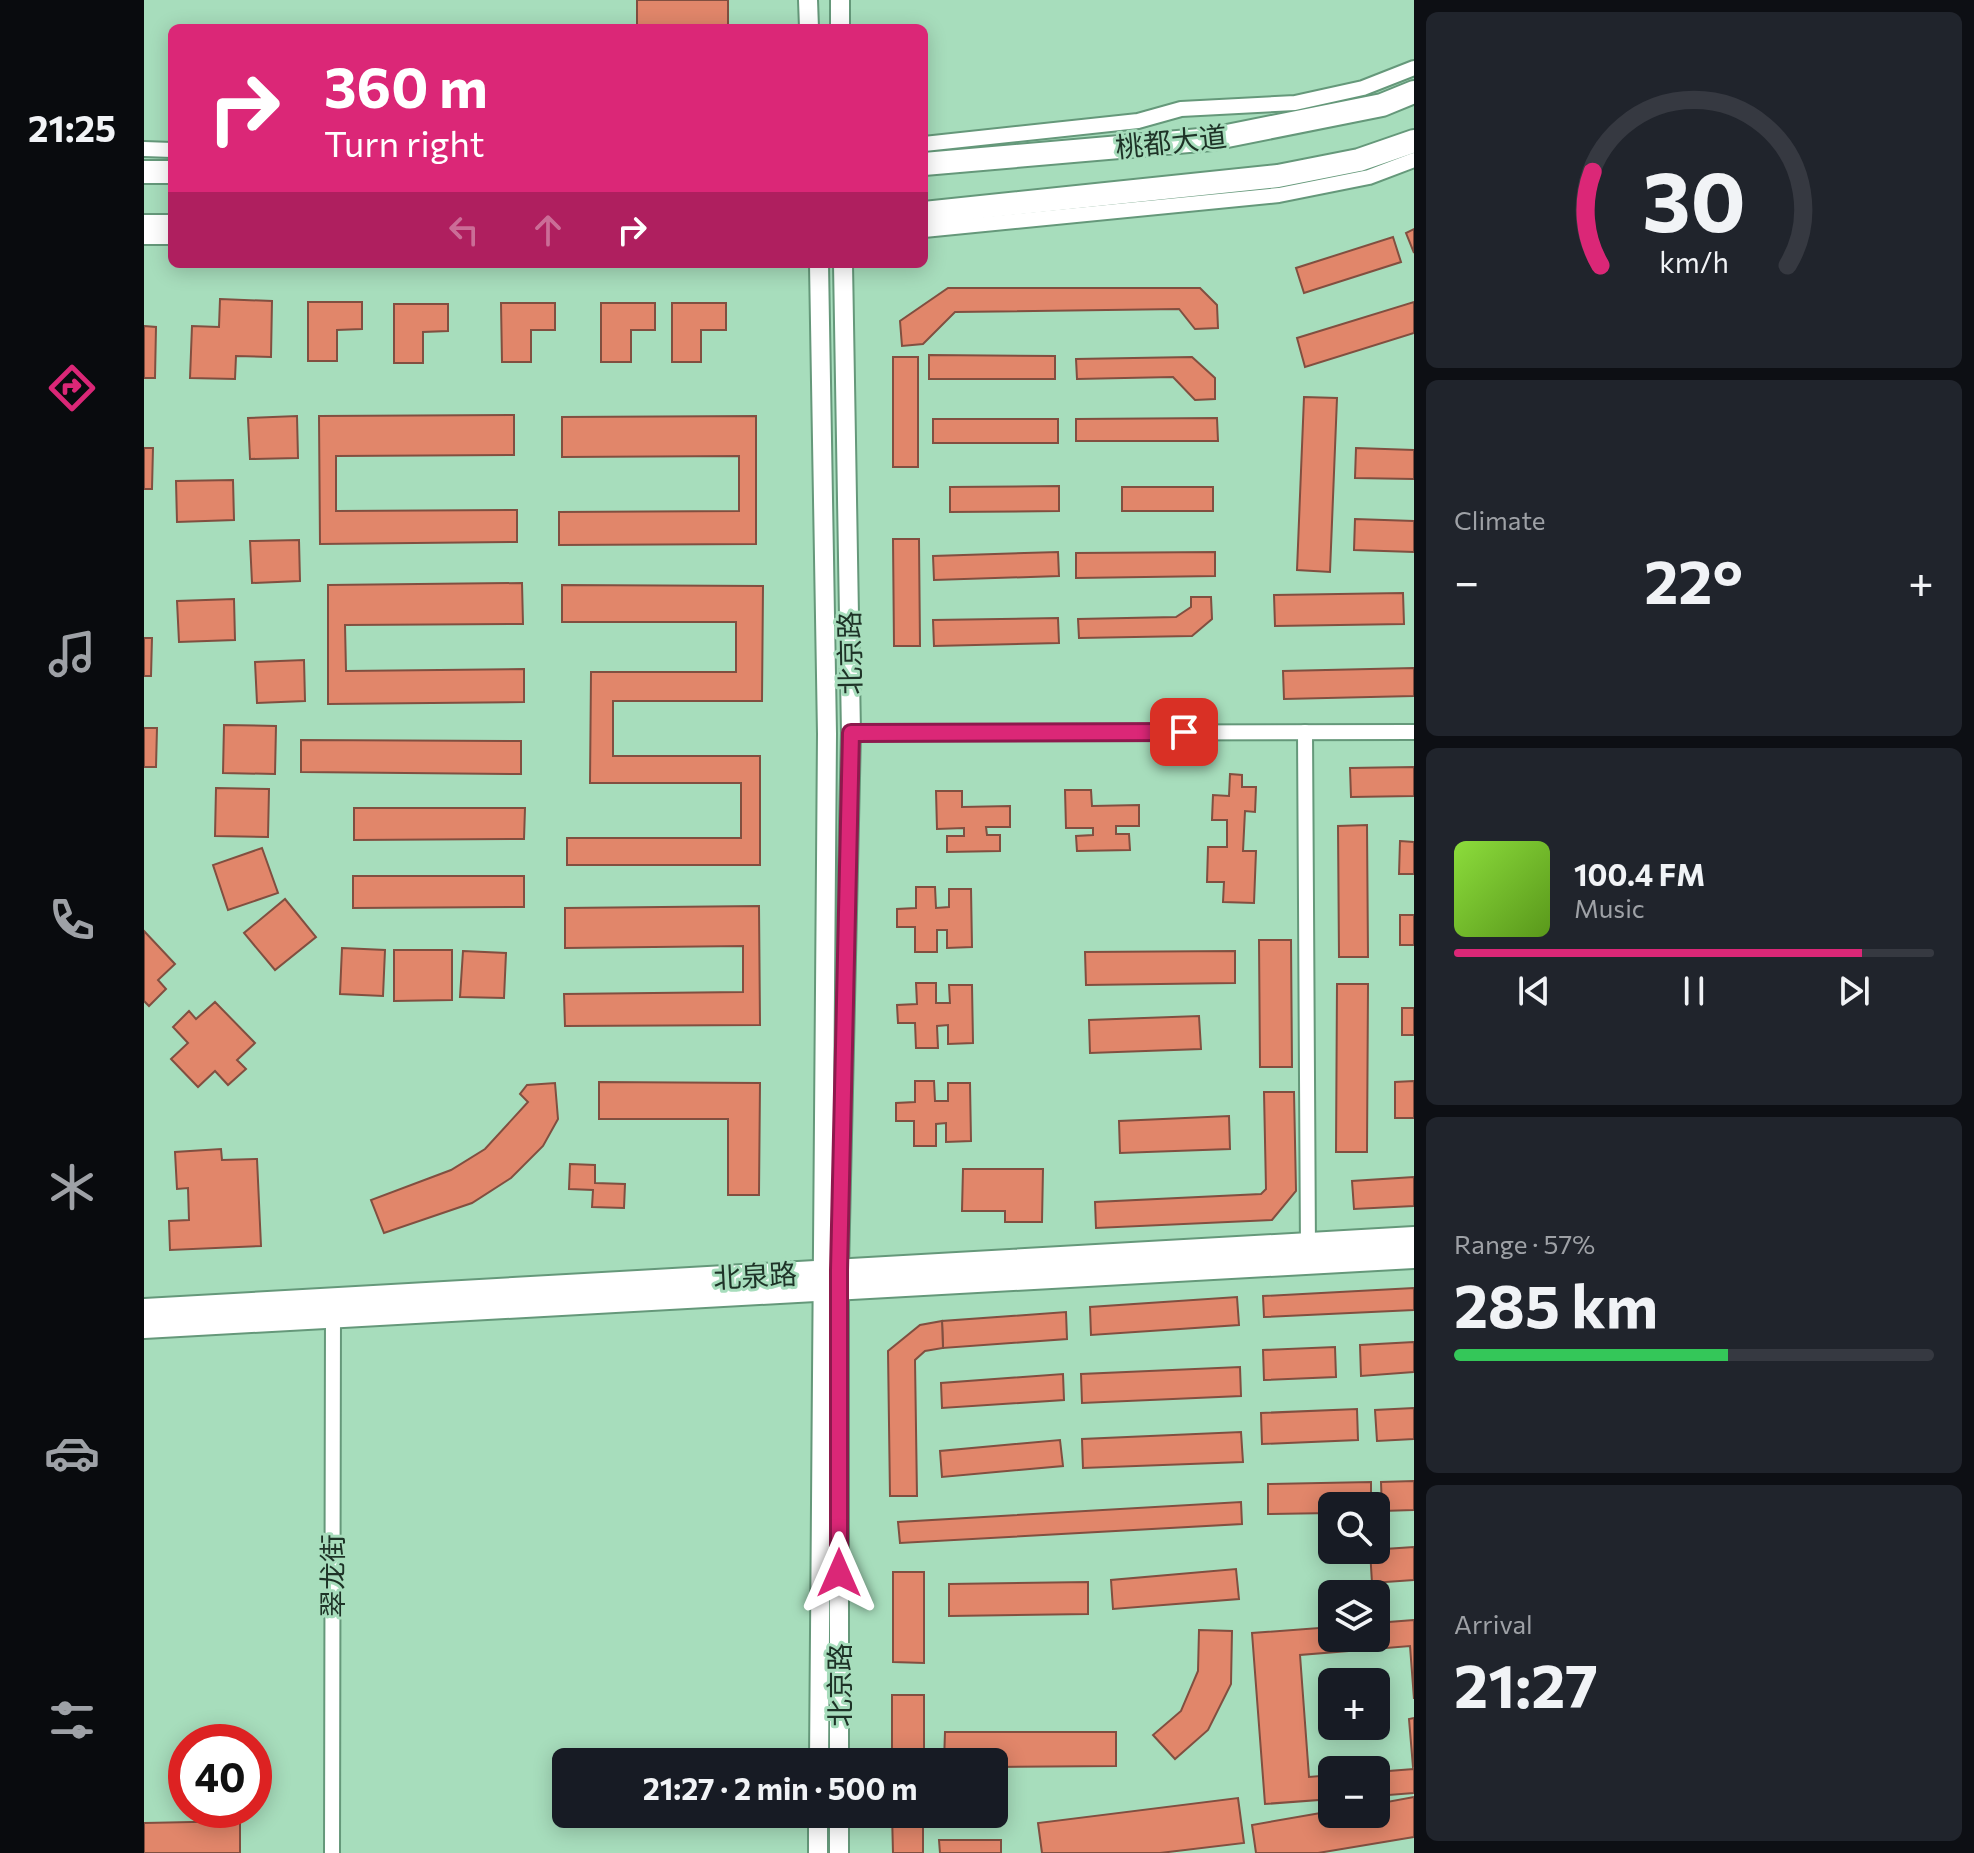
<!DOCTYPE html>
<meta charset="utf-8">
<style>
:root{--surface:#171b24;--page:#20242c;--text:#f1f3f6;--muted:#9ea1a6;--line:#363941;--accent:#db2777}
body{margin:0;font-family:Commissioner,"Noto Sans SC",sans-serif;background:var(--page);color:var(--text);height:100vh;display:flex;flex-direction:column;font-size:30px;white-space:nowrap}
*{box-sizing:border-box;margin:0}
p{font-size:26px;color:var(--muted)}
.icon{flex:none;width:44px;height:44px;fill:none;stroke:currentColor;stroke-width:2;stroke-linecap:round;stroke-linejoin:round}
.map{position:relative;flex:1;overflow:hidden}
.drawer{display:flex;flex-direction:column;gap:12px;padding:12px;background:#0d0f14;width:560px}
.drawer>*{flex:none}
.banner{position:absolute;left:24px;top:24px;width:760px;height:244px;border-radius:12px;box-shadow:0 4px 20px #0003;background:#db2777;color:#fff;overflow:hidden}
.controls{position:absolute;left:1174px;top:1492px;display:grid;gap:16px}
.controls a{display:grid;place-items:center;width:72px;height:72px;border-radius:12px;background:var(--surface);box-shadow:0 4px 20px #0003;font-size:40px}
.speed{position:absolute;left:24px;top:1724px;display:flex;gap:16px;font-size:40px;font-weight:700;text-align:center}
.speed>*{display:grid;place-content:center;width:104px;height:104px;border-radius:50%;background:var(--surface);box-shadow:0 4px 20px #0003;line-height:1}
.speed .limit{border:12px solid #d22;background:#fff;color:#111}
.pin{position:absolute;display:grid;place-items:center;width:68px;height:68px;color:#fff;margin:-34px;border-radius:16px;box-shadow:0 4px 12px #0006}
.me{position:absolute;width:88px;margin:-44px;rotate:0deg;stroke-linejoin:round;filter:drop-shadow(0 0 6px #0008)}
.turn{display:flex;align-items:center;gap:28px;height:168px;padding:0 24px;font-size:36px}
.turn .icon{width:104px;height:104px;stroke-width:2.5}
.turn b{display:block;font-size:56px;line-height:68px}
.lanes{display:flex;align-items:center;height:76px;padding:0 24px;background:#0003;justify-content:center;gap:40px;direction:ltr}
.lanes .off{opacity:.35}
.big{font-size:60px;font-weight:700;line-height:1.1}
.drawer .card{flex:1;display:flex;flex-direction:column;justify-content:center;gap:12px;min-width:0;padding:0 28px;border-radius:12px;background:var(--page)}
.drawer .dial{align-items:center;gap:0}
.dial svg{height:208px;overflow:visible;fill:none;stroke:var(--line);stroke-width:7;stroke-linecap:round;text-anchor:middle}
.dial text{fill:var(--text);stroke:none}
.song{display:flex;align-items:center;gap:24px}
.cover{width:96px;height:96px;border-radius:12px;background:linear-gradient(135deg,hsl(90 70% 55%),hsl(90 70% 35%))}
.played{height:8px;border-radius:4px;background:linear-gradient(90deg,var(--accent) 85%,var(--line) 85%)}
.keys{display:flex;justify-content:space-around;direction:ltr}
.heat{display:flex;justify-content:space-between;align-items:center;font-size:44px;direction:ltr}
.charge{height:12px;border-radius:6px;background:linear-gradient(90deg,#34c759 57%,var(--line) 0)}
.trip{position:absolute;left:408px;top:1748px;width:456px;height:80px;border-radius:12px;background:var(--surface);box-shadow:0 4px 20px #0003;font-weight:700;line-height:80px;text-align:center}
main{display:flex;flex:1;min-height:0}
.menu{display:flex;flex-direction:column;width:144px;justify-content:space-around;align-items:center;background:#090b0e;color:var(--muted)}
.menu .icon{width:56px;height:56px}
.menu .on{color:var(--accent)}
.menu b{font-size:36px;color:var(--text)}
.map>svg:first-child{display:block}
.building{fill:#e1866a;stroke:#814f40;stroke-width:2}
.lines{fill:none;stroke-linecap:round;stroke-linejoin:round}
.minor-casing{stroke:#65987a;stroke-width:18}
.tertiary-casing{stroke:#65987a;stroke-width:22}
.secondary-casing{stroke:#65987a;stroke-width:26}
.minor{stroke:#fff;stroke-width:14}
.tertiary{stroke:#fff;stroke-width:18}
.secondary{stroke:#fff;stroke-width:22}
.route-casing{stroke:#8e194d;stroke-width:20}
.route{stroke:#db2777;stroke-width:14}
.labels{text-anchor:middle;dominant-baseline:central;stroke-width:6;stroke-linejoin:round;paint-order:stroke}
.street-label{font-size:28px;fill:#1e3327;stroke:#a7ddbc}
</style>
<main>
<nav class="menu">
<b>21:25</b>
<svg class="icon on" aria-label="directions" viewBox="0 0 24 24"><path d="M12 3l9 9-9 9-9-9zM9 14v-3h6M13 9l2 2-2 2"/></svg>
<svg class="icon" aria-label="music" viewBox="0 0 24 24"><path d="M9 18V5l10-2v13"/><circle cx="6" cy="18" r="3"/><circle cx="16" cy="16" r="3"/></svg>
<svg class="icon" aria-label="phone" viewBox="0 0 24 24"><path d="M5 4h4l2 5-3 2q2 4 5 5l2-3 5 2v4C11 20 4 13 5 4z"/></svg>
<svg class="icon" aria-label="climate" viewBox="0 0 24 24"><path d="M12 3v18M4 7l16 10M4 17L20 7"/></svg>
<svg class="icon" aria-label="car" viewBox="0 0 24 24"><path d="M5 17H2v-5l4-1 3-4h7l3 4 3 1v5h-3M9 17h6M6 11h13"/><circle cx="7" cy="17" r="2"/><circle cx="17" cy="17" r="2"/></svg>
<svg class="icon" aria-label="filters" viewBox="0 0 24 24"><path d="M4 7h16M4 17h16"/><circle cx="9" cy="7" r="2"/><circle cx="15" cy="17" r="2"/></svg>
</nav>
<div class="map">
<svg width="1270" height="1853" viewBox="0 0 1270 1853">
<rect width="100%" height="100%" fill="#a7ddbc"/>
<g class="building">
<rect x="493" y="0" width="91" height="28"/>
<path d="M1270,229v24l-8,-20z"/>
<path d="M1249,237l8,25 -97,31 -8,-25z"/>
<path d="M804,288h252l17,17 1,23 -23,1 -16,-20 -224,3 -32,32 -21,2 -2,-25z"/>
<path d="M76,299l52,2 -1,56 -35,-1 -1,23 -45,-1 2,-52 27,1z"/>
<path d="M164,302h54v27l-25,1v31h-29z"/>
<path d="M1270,302v31l-109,34 -8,-29z"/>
<path d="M357,303h54v27h-24v32h-29z"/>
<path d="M457,303h54v27h-24v32h-30z"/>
<path d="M528,303h54v27h-25v32h-29z"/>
<path d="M250,304h54v27l-25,1v31h-29z"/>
<path d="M0,326l12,1 -1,51h-11z"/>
<path d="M785,355l126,1v23h-126z"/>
<rect x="749" y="357" width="25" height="110"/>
<path d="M1048,357l23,21v21l-20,1 -22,-23 -96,2 -1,-20z"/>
<path d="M1160,397l33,1 -7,174 -33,-2z"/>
<path d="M370,415v40l-178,1v55l181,-1v32l-197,2 -1,-128z"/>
<path d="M153,416l1,42 -48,1 -2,-41z"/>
<path d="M612,416v128l-197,1v-33l180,-1v-55l-177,1v-40z"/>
<path d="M1073,418l1,23h-142v-22z"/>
<rect x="789" y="419" width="125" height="24"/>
<path d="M0,448h9l-1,41h-8z"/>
<path d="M1212,448l58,2v29l-59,-1z"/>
<path d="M89,480l1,40 -57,2 -1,-41z"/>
<path d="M915,486v25l-109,1v-25z"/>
<rect x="978" y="487" width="91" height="24"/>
<path d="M1211,519l59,2v31l-60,-2z"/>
<path d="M749,539h26l1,107h-26z"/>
<path d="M155,540l1,41 -48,2 -2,-42z"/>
<path d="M914,552l1,24 -125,4 -1,-24z"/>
<path d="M1071,552v24l-139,2v-25z"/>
<path d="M378,583l1,41 -178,1 1,46 178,-2v33l-196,2v-119z"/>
<path d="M418,585l201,1 -1,115h-149v55h147v109h-193v-27h174v-55h-151l1,-111h145v-50h-174z"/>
<path d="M1259,593l1,31 -129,2 -1,-31z"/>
<path d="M1047,597h20l1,22 -20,17 -113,2 -1,-19 98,-2 15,-10z"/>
<path d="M90,599l1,41 -56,2 -2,-41z"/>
<path d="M914,618l1,25 -125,3 -1,-26z"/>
<path d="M0,638h8l-1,38h-7z"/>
<path d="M160,660l1,41 -48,2 -2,-41z"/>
<path d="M1270,668v28l-130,3 -1,-28z"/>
<path d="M80,725l52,1 -1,48 -52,-1z"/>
<path d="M0,728h13l-1,39h-12z"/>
<path d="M157,740l220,1v33l-220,-2z"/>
<path d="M1270,767v29l-63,1 -1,-29z"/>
<path d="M1086,774l12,1v12h14l-1,25 -10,-1 -2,40h13l-2,52 -31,-1 1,-20h-17l1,-35h19v-27h-15l1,-25 16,1z"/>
<path d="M72,788l53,1 -1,48 -53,-1z"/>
<path d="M921,790h26l1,16 47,-1v21h-23v8h13l1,16 -53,1 -1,-15 17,-1v-7h-27z"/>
<path d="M792,791h26v16l48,-1v21h-24l1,8h13v16l-53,1v-16h17v-8l-27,1z"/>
<path d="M210,808h171l-1,31 -170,1z"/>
<path d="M1223,825l1,132h-29l-1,-131z"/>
<path d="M1256,841l14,1v32h-15z"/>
<path d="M118,848l16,45 -50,17 -15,-45z"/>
<path d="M209,876h171v31l-171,1z"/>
<path d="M772,887h19l1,21 13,-1v-18h22l1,58 -25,1v-18h-10v22h-22v-25h-18v-18l19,-1z"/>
<path d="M141,899l31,38 -41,33 -31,-37z"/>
<path d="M615,906l1,119 -195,1 -1,-32 179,-2v-46l-178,2v-40z"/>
<rect x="1256" y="915" width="14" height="30"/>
<path d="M0,931l31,33 -17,16 8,9 -17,17 -5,-5z"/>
<path d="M1115,940h32l1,127h-32z"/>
<path d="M198,948l43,2 -2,46 -43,-2z"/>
<path d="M250,950h58v50l-58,1z"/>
<path d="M319,951l43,2 -2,45 -44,-1z"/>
<path d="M1091,951v32l-149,2 -1,-33z"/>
<path d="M772,983h20v20h14l-1,-18h23l1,58 -25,1v-19l-11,1 1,22h-22l-1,-25h-17l-1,-18 20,-1z"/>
<path d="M1193,984h31l-1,168h-31z"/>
<path d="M71,1002l40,41 -18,17 9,9 -18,16 -13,-14 -17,16 -27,-28 17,-16 -15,-16 16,-16 7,8z"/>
<rect x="1258" y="1008" width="12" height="27"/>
<path d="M1055,1016l2,33 -111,4 -1,-33z"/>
<path d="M771,1081h19l1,20h13v-18h22l1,58 -25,1v-19l-10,1v22h-22v-25h-18v-18l19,-1z"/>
<path d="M1270,1081v37h-19v-36z"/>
<path d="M455,1082l161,1 -1,112h-31v-76h-129z"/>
<path d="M411,1083l3,36 -15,27 -32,32 -39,25 -88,30 -13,-33 80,-30 34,-21 43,-47 -8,-8 7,-9z"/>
<path d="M1120,1092h30l2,99 -24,29 -176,8 -1,-26 166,-8 5,-5z"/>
<path d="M1085,1116l1,33 -110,4 -1,-32z"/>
<path d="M77,1149l1,11 35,-1 4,87 -91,4 -1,-29 20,-1 -1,-32 -11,1 -2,-37z"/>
<path d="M426,1164l25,1v18l30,1 -1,24 -32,-1 1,-17 -24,-1z"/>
<path d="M819,1169h80l-1,53h-37v-11h-43z"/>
<path d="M1270,1177v29l-60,3 -2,-28z"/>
<path d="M1270,1288v22l-150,7 -1,-21z"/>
<path d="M1093,1297l2,28 -148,10 -1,-28z"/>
<path d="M922,1312l1,27 -124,9 -1,-27z"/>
<path d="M798,1321l1,27 -18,3 -10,9 2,136h-27l-2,-145 32,-26z"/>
<path d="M1270,1342v30l-53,4 -1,-31z"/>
<path d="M1191,1347l1,30 -72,3 -1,-30z"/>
<path d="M1096,1367l1,29 -159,7 -1,-29z"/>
<path d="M919,1374l1,26 -122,8 -1,-25z"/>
<path d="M1270,1408v31l-37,2 -2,-31z"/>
<path d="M1213,1409l1,31 -96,4 -1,-31z"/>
<path d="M1097,1432l2,30 -160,6 -1,-29z"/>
<path d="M916,1440l3,26 -121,11 -2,-26z"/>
<path d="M1270,1481v29l-32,1 -1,-29z"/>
<path d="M1227,1482v24h-39v7l-64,1v-30z"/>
<path d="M1097,1502l1,22 -342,19 -2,-21z"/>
<path d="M1270,1547v33l-42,3 -2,-33z"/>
<path d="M1092,1569l3,30 -126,10 -2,-29z"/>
<path d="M749,1572h31v91l-31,-1z"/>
<path d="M944,1582v32l-139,2v-32z"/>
<path d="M1270,1620v79l-4,-53 -110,9 9,122 23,-2v24l-67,5 -13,-171 80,-6v11h44v-15z"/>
<path d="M1055,1630l33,1 -1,53 -23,46 -33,29 -22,-24 28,-24 17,-40z"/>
<rect x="748" y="1695" width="32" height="67"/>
<path d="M1270,1718v48l-1,1 -4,-48z"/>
<path d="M801,1732h171v34l-122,1v-5h-50z"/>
<path d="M1270,1769v24l-38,3v-24z"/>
<path d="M1270,1797v40l-96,16h-62l-4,-28 80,-14 44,3v-10z"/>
<path d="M1094,1798l6,45 -84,10h-118l-4,-30z"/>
<path d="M748,1814h31v39h-30z"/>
<path d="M96,1821v32h-96v-30z"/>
<path d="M795,1840h62v13h-61z"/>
</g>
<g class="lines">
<defs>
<g id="minor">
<path d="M780,144l214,-23 43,-12 114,-6 68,-15 51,-20"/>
<path d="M0,149l28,1"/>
<path d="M780,230l355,-35 90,-18 45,-17"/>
<path d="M0,237h28"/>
<path d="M1161,732l3,518"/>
<path d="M707,733l563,-1"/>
<path d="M188,1853l1,-544"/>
</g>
<g id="tertiary">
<path d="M664,0l1,28"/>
<path d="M696,0v28"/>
<path d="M675,1762l8,-1028 -8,-470"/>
<path d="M695,1762v-492l12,-537 -8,-469"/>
<path d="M674,1853v-39"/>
<path d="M695,1853v-39"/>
</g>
<g id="secondary">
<path d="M780,164l288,-25 170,-34 32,-13"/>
<path d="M0,172h28"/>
<path d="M780,213l354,-37 81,-16 55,-19"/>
<path d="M0,226h28"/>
<path d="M0,1310l1270,-72"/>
<path d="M0,1327l1270,-70"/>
</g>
</defs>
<use href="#minor" class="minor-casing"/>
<use href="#tertiary" class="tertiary-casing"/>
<use href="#secondary" class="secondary-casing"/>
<use href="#minor" class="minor"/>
<use href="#tertiary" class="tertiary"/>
<use href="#secondary" class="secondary"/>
</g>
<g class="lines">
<defs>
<path id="route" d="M695,1573v-303l12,-537 333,-1"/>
</defs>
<use href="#route" class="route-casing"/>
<use href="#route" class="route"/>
</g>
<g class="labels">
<g class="street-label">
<text transform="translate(1027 141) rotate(-6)">桃都大道</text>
<text transform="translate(705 653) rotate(-91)">北京路</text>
<text transform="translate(611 1275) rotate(-3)">北泉路</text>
<text transform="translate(188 1576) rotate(-90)">翠龙街</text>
<text transform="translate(695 1685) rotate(-90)">北京路</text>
</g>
</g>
</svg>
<div class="controls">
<a><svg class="icon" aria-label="search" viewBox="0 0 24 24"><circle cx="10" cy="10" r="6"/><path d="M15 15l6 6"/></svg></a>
<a><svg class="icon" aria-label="layers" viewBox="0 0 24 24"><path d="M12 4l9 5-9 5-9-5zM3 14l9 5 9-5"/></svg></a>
<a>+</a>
<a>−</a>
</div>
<div class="speed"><div class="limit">40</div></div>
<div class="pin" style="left:1040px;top:732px;background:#d93025"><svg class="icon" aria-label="arrive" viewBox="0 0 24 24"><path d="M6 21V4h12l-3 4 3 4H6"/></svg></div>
<svg class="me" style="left:695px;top:1573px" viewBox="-20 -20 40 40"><path d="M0-17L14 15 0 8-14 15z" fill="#db2777" stroke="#fff" stroke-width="4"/></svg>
<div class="trip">21:27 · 2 min · 500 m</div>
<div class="banner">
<div class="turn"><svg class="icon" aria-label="right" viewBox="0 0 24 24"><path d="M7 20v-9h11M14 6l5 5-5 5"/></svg><div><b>360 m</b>Turn right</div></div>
<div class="lanes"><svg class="icon off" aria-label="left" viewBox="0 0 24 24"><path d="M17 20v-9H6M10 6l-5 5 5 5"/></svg><svg class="icon off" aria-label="ahead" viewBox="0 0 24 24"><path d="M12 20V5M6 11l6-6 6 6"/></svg><svg class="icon" aria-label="right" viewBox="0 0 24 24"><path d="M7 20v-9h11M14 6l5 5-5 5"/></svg></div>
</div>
</div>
<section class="drawer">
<div class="card dial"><svg viewBox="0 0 100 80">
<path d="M14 69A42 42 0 1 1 86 69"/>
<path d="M14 69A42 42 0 0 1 11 33" stroke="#db2777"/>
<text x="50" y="56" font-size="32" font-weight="700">30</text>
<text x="50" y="72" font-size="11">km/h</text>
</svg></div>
<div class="card"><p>Climate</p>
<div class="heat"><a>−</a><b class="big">22°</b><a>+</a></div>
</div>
<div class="card">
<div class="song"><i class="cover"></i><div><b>100.4 FM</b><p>Music</p></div></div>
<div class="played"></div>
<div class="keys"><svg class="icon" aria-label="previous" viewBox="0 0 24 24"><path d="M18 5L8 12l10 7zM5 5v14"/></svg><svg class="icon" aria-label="pause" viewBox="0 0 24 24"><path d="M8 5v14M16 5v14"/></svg><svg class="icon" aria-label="next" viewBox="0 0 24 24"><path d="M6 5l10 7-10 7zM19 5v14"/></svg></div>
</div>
<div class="card"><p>Range · 57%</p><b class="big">285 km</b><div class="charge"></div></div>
<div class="card"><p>Arrival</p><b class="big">21:27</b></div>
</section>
</main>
